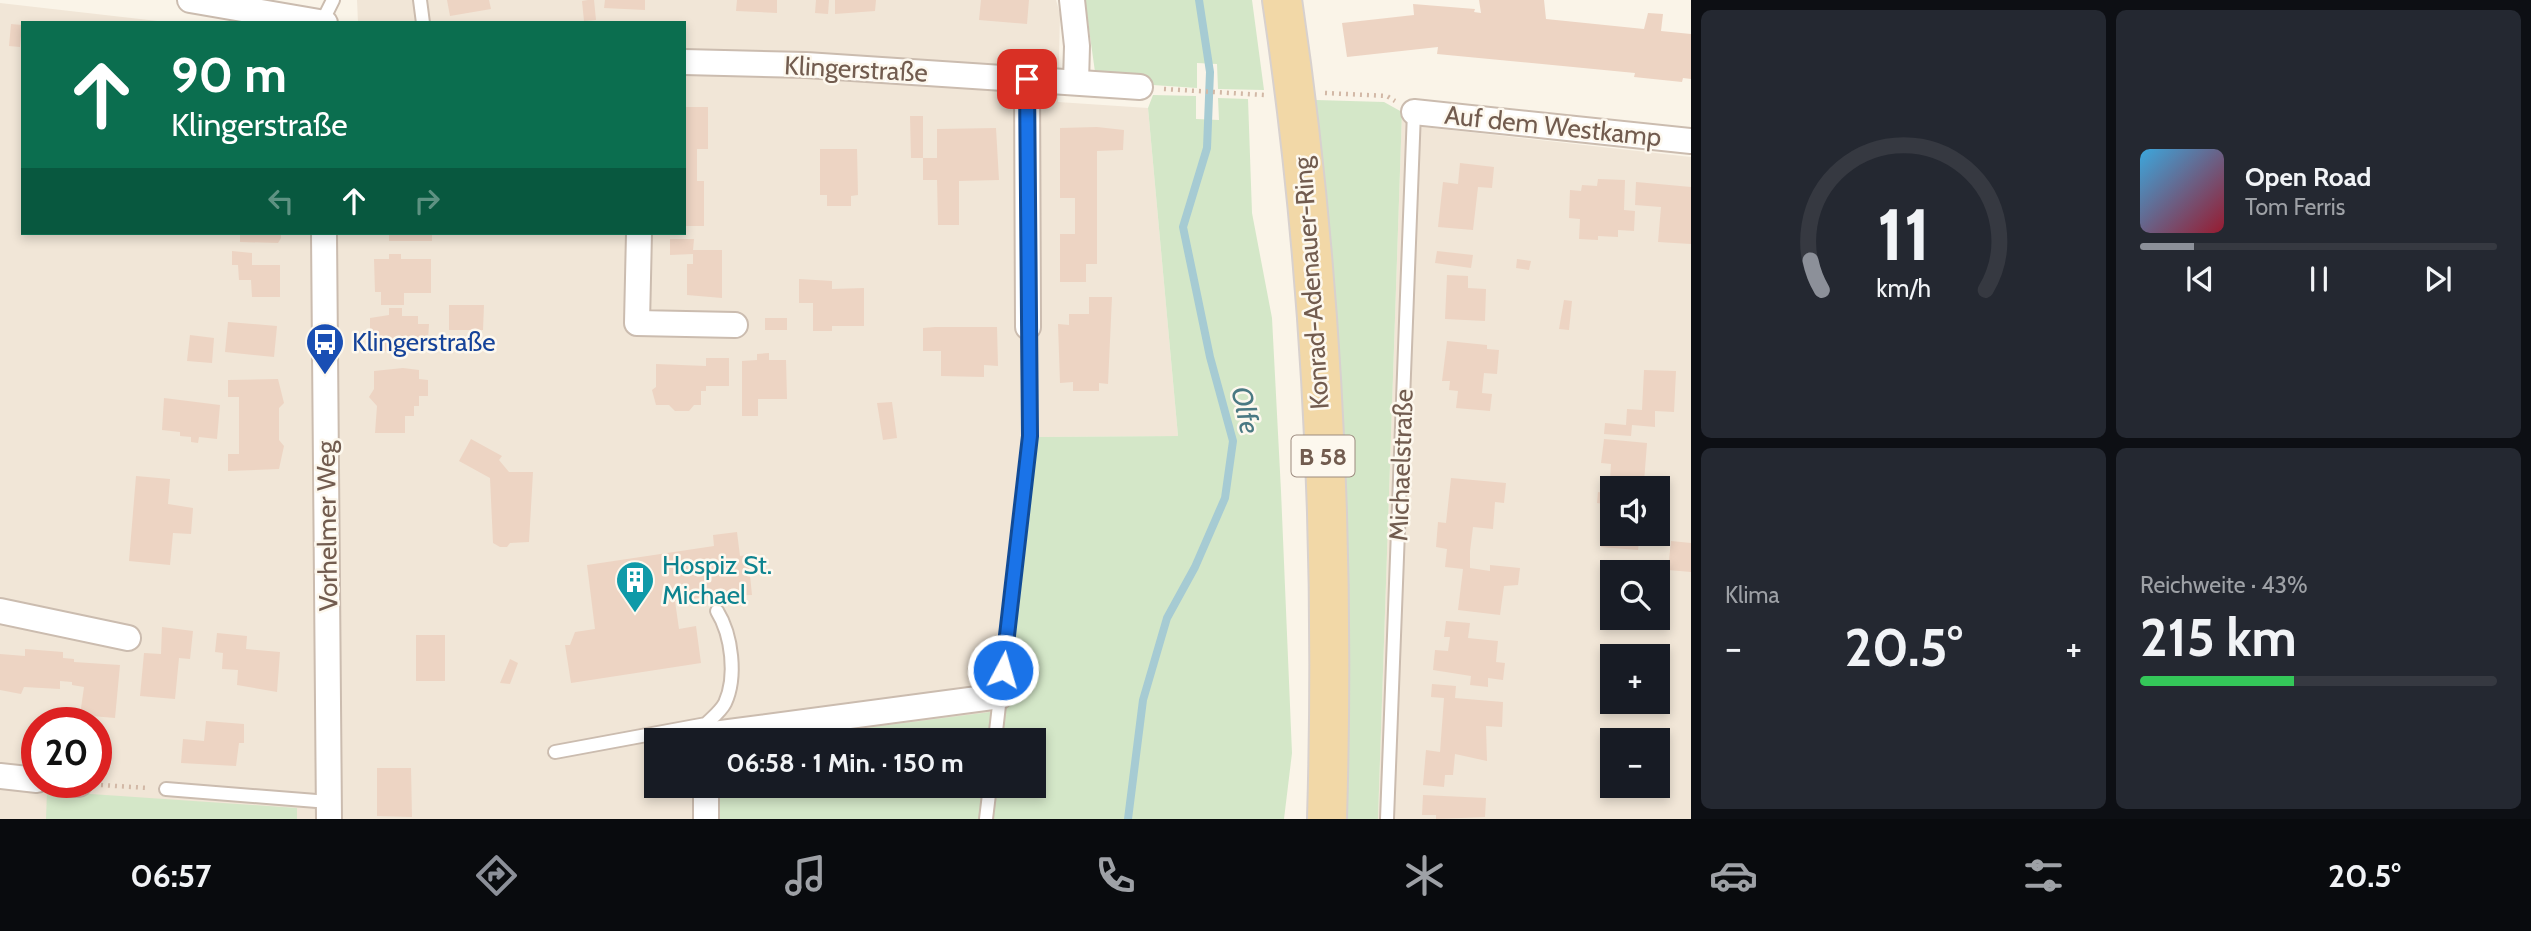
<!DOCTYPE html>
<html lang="de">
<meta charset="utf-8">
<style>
:root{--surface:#171b24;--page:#242831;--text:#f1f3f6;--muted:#9ea1a6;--line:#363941;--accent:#8c9099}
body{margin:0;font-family:Cabin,sans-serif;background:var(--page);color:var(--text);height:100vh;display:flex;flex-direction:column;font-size:26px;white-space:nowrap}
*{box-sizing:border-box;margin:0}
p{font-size:23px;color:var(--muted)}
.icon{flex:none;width:38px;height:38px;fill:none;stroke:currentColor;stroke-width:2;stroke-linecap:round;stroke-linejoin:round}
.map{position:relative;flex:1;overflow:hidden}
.drawer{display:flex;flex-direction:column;gap:10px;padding:10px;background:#0d0f14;width:840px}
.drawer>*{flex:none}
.banner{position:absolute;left:21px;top:21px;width:665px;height:214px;border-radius:0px;box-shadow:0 4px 10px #0003;background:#0b6e4f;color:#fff;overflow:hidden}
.buttons{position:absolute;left:1600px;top:476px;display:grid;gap:14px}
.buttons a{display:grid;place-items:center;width:70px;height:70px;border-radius:0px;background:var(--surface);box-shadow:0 4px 10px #0003;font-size:35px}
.speed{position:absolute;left:21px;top:707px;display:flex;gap:14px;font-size:35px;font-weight:700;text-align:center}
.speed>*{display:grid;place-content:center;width:91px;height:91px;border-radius:50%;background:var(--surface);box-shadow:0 4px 10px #0003;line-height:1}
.speed .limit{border:10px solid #d22;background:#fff;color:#111}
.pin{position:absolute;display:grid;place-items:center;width:60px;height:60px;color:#fff;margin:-30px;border-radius:14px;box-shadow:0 4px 10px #0006}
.me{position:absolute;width:77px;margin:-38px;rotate:6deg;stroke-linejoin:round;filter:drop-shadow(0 0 5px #0008)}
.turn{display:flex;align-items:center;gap:24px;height:147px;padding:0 35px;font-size:32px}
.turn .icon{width:91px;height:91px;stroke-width:2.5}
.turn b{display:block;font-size:49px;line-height:60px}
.lanes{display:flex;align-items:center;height:66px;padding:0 35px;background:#0003;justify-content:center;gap:35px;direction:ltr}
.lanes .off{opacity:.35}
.big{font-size:52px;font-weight:800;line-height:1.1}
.drawer .card{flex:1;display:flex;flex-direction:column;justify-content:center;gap:10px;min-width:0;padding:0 24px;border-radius:10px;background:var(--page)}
.drawer .dial{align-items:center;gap:0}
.dial svg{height:182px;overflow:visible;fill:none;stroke:var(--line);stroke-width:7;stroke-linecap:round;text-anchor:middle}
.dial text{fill:var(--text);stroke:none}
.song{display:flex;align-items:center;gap:21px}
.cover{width:84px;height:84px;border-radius:10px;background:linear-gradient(135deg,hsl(200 70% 55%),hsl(350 70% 35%))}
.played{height:7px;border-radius:4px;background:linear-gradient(90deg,var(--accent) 15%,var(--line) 15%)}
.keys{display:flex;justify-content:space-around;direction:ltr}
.heat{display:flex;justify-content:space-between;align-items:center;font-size:38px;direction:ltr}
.charge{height:10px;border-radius:5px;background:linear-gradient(90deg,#34c759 43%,var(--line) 0)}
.drawer .tiles{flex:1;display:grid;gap:10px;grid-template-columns:repeat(2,1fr)}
.trip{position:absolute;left:644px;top:728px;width:402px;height:70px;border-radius:0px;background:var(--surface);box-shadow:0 4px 10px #0003;font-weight:800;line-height:70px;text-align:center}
.menu{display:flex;height:112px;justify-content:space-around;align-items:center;background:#090b0e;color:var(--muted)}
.menu .icon{width:49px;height:49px}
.menu .active{color:var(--accent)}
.menu b{font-size:32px;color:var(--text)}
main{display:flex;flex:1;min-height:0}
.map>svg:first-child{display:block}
.residential{fill:#f1e6d7;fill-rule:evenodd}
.green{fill:#d4e7c8}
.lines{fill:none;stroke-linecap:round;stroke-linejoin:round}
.stream{stroke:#a6cbd3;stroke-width:8}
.building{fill:#edd4c3}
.service-casing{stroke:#cbbcaf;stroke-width:16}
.minor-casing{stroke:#cbbcaf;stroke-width:28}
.primary-casing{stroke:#d8d1ce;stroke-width:42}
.path{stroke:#d2b8a6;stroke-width:4.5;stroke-dasharray:2 5;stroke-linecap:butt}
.service{stroke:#fff;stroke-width:12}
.minor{stroke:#fff;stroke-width:24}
.primary{stroke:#f2d8a7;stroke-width:38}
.route-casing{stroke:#114b97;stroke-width:18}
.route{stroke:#1a73e8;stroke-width:12}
.labels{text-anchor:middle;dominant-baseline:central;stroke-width:5;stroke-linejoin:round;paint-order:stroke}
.shield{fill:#fdf8ee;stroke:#9c8b7f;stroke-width:2}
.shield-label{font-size:24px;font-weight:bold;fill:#725c4f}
.street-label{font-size:26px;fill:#725c4f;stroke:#fdf8ee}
.transit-label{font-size:26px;fill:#164399;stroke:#fdf8ee;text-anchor:start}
.culture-label{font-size:26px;fill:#0d838f;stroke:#fdf8ee;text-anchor:start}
.water-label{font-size:28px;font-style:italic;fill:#4a7983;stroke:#fdf8ee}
</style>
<main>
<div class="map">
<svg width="1691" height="819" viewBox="0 0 1691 819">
<rect width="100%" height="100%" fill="#faf4e8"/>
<g class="residential">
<path d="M357,0h699l4,14 -2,88 90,6 30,328 -141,1 -31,274 -236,29h-114v46h59v33h-715v-816l175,20h-152v210h661v-210h-326zM37,723h59v59h-59z"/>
<path d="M1402,112l21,15 268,30v662h-313zM1612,488h45v46h-45zM1612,572h45v46h-45zM1612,656h45v46h-45zM1612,740h45v46h-45z"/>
</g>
<g class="green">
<path d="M1085,0h167l12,90 -46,-1 -1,-25 -20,-1v25l-44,-3 -7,-9 -51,-4z"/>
<path d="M1153,95l43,1v23l23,1 -1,-22 30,1 4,114 20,105 9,173 11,262 -8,66h-569v-33h319v-46h-264l236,-30 31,-273 141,-1 -30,-328z"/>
<path d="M1316,100l68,2 18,10 -24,707h-33l-6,-455z"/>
<path d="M47,791l250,17v11h-251z"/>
</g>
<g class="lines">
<path class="stream" d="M1128,819l15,-119 24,-82 28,-51 30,-69 8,-57 -23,-84 -27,-130 24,-79 3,-76 -11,-72"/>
</g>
<g class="building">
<path d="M447,0h42l2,9 -41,7z"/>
<path d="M588,0h6l2,20 -12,1 -2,-20z"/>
<path d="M605,0h40v10l-41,-2z"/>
<path d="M737,0h40v13l-41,-2z"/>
<path d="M816,0h13l-1,14 -13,-1z"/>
<path d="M835,0h41l-1,11 -40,3z"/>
<path d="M981,0h48l-2,24 -48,-4z"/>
<path d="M1479,0h65l2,19 98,10 4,-16 15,1 -2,17 30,3v45l-8,-1 -1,4 -48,-5 1,-4 -198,-19 1,-7 -91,10 -5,-34 72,-8 -1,-11 62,5 -1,3 7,1z"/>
<path d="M11,24l11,1 -2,22 -11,-1z"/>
<path d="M684,107h24v42h-11v32h7v45h-20z"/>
<path d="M910,116h13v42h-12z"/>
<path d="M1097,127l27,3 -1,20 -26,1v113h-11v18h-26v-48h15v-36h-15v-70z"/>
<path d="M996,128l3,52 -40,1v44h-21l-1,-45h-14v-22h14v-29z"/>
<path d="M820,149h37l1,46 -7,1v10h-24v-11h-7z"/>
<path d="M1460,163l34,4 -2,21 -14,-1 -5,43 -35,-3 5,-45 15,2z"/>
<path d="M1598,179l27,1 -1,30 11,1 -1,20 -16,-1v7l-20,-1v4l-19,-1 1,-20 -11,-1 1,-28 11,1 1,-6 15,1z"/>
<path d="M1636,182l55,5v57l-33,-2 3,-35 -26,-2z"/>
<path d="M240,233h41v5l-3,5 -38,-1z"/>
<rect x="389" y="233" width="43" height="8"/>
<path d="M670,239h24l-1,11h29v48l-35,-3v-31h6v-10l-23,1z"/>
<path d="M232,251l20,2v12h28v32h-28l-1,-17h-12l-1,-15h-6z"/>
<path d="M1437,251l36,4 -2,13 -36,-5z"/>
<path d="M389,254h12v5h30v34h-27v12h-23v-13h-6l-1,-33h15z"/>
<path d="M1517,259l14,2 -2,9 -13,-2z"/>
<path d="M1447,275l21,1v12l18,1 -1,32 -40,-2z"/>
<path d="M799,279l33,2v8l32,-1v38h-32v5h-19v-28h-14z"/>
<path d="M1089,297h23l-4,87 -9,-1v8h-26v-9l-13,1 -2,-59 11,1v-11h20z"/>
<path d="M1564,300l8,1 -3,29 -10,-1z"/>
<path d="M449,305h35l-1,25h-34z"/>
<path d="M389,308h13v8h16v8h11l-1,17h-11v10h-40v-19h-7v-14l19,-3z"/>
<rect x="765" y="318" width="22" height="12"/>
<path d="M228,322l49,4 -3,31 -49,-5z"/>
<path d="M935,327h62l1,39 -14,-1v12l-43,-1v-25h-18v-23z"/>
<path d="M190,335l24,3 -2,25 -25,-2z"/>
<path d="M1447,341l40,4v4l12,1 -2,24 -13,-1 -2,20 10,1 -2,17 -34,-3 2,-17 -9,-1 1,-9h-8z"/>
<path d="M769,353v7h17l1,39h-29v17h-16v-55l15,-1v-6z"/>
<path d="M706,358h23v28h-23v5h-5v14h-7l-5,6h-14l-6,-6h-13l-4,-15 4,-3v-23l50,2z"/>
<path d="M403,368l16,2v9l9,1v16h-9v10h-5v10h-9v17h-30l2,-27 -8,-9 5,-8v-18z"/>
<path d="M1644,370l32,1 -2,41 -19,-1v16l-23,-2 -1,11 -27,-2 1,-11 21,2 1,-16 15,1z"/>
<path d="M278,379l6,24 -5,5v32l5,6 -5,23 -51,2v-17h11v-57h-11v-17z"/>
<path d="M164,398l56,7 -3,34 -18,-2 -1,6 -7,-1v-5l-11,-1v-4l-18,-2z"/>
<path d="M892,402l5,36 -14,2 -6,-37z"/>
<path d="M471,439l31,17 -3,4 10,12h24l-4,70 -19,1 -3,4h-7l-7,-4 -3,-65 -31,-17z"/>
<path d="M1604,439l43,4 -3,39 -34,-3 1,-15 -10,-1z"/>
<path d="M136,476l34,3 -2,25 25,4 -2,26 -18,-1 -3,32 -41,-4z"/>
<path d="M1451,478l55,5 -2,20 -9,-1 -2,27 -20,-2 -3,24v17l20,3v-6l30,3 -2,17 -14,1 -4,29 -42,-5 5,-41 -18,-2 2,-18 -11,-2 2,-25 8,1z"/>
<path d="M1598,492l14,2v40h28l-2,16 -37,-3 3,-43 -7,-1z"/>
<path d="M737,532l3,24 8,-1 4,40 -40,1 -37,5 4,28 17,-3 5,37 -130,20 -6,-38h5l5,-13 20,-3 -8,-64 127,-19 -1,-11z"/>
<path d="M1671,541l20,2v29l-23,-2z"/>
<path d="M1446,621l24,2 -2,15 30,3 -2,21 9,1 -2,17 -15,-2v9l-18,-2 1,-9 -38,-6 2,-20 13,1 2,-14h-6z"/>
<path d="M162,627l31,4 -3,28 -11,-1 -4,41 -35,-3 4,-43 17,1z"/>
<path d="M217,633l30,3 -1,13 34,3 -3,40 -40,-7 1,-15 -16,-1 1,-16 -8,-1z"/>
<rect x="416" y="635" width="29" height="46"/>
<path d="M25,649l38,3v6l11,1v3l46,3 -5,53 -35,-3 4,-28 -12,-2v-3l-12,-1v8l-36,-2 -3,7 -21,-4v-36l25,2z"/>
<path d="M510,659l8,4 -8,21 -10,-1z"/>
<path d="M1432,684l24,2 -1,12 48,4 -1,25 -16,-1 1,35 -32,-7 -2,21h-8l-1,12 -21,-2 3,-35 14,2 4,-54 -13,-1z"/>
<path d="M206,721l38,3v19h-5l-3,23 -55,-3 2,-24 21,2z"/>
<path d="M377,768h34l1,49 -35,-1z"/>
<path d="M1423,795l63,3 -1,19 -49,2v-4h-14z"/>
</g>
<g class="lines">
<defs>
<g id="service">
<path d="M420,0l3,23"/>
<path d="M322,22l11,-22"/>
<path d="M995,740l35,-304 -2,-109"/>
<path d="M555,752l151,-28c6,-6 15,-13 19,-21 12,-26 7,-68 -8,-92"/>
<path d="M166,789l163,13"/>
<path d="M986,819l4,-33"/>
<path d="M1387,819l27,-707"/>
</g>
<g id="minor">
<path d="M190,0l135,23"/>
<path d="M1072,0l5,46 -1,36"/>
<path d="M684,62l122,3 334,22"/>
<path d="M1027,79l1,248"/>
<path d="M1414,112l277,29"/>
<path d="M324,233l5,586"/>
<path d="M639,233l-2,90 98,2"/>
<path d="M0,611l128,27"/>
<path d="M706,735l294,-39"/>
<path d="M0,776l37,4"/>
<path d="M59,782l20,2"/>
<path d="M706,819v-33"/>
</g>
<path id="primary" d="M1282,0c40,268 53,548 45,819"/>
</defs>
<use href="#service" class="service-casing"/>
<use href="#minor" class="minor-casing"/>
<use href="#primary" class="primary-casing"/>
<g class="path">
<path d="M1164,89l100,6"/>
<path d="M1325,93l62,3 8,5"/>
<path d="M101,785l47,3"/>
</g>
<use href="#service" class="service"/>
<use href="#minor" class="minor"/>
<use href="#primary" class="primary"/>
</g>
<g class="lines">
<defs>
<path id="route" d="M1003,670l27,-234 -3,-357"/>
</defs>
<use href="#route" class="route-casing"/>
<use href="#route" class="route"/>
</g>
<defs>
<symbol id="bus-pin" viewBox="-11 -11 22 30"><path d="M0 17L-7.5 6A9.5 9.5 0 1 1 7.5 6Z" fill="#1a4fb4" stroke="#fdf8ee"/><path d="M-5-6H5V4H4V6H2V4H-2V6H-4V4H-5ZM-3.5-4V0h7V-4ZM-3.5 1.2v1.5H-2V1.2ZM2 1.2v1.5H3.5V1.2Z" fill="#fff"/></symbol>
<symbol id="building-pin" viewBox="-11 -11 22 30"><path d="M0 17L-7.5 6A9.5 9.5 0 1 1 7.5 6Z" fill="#0f9aa8" stroke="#fdf8ee"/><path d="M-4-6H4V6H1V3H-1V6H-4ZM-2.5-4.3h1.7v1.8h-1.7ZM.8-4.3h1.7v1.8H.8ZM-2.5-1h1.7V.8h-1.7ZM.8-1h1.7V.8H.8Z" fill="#fff"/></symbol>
</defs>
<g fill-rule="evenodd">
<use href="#bus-pin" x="303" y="320" width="44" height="60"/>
<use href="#building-pin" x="613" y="558" width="44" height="60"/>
</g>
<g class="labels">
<rect class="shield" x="1291.5" y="435.5" width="63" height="41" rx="5"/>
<g class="shield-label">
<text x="1323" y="456">B 58</text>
</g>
<g class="street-label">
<text transform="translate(856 69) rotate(3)">Klingerstraße</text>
<text transform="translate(1553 126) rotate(6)">Auf dem Westkamp</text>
<text transform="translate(1311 283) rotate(-94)">Konrad-Adenauer-Ring</text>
<text transform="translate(1401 465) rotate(-88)">Michaelstraße</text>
<text transform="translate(327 526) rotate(-91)">Vorhelmer Weg</text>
</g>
<g class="transit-label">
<text x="352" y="342">Klingerstraße</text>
</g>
<g class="culture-label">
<text x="662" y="565">Hospiz St.<tspan x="662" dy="30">Michael</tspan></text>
</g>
<g class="water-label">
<text transform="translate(1246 410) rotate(78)">Olfe</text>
</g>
</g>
</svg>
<div class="buttons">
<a><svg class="icon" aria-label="sound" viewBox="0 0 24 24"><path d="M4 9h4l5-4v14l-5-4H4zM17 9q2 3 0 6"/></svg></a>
<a><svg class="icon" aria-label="search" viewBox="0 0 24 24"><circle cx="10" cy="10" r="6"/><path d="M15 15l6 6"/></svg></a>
<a>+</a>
<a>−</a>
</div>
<div class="speed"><div class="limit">20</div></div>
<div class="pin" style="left:1027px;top:79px;background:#d93025"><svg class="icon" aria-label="arrive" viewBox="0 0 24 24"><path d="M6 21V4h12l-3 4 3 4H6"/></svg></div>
<svg class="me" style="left:1003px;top:670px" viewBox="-20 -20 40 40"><circle r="17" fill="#1a73e8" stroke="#fff" stroke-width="3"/><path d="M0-11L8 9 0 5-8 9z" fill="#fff"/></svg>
<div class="trip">06:58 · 1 Min. · 150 m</div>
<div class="banner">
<div class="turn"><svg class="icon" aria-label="ahead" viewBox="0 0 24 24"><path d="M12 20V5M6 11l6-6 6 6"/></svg><div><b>90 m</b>Klingerstraße</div></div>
<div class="lanes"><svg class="icon off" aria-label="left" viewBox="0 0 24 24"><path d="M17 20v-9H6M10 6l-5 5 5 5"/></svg><svg class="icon" aria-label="ahead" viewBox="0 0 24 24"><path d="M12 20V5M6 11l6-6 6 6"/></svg><svg class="icon off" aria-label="right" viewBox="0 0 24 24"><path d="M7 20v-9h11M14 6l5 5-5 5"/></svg></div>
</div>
</div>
<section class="drawer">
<div class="tiles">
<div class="card dial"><svg viewBox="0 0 100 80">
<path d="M14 69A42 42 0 1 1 86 69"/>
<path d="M14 69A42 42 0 0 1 9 56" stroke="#8c9099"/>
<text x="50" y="56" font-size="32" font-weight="700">11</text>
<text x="50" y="72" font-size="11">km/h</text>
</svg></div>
<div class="card">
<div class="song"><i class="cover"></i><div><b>Open Road</b><p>Tom Ferris</p></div></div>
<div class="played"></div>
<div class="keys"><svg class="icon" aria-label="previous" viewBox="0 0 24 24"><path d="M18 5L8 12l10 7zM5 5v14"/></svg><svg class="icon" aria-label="pause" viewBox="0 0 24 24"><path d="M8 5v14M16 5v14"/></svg><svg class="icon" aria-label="next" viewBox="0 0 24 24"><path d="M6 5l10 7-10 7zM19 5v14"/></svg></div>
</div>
<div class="card"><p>Klima</p>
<div class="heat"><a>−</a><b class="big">20.5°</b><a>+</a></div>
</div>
<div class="card"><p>Reichweite · 43%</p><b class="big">215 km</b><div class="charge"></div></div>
</div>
</section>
</main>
<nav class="menu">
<b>06:57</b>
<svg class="icon active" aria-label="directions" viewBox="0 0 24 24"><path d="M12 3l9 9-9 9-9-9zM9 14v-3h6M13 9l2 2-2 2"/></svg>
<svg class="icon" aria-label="music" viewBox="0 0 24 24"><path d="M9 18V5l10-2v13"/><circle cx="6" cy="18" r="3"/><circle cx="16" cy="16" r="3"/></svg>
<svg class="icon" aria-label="phone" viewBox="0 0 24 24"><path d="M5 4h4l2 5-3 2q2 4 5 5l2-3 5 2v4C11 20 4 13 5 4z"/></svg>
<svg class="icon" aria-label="climate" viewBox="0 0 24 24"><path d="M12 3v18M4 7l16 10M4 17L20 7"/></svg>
<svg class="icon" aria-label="car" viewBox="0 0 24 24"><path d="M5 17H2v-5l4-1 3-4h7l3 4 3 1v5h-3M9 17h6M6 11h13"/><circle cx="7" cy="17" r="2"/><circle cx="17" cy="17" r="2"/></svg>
<svg class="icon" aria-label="filters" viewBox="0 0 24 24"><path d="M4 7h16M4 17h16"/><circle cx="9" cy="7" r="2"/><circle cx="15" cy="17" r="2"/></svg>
<b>20.5°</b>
</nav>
